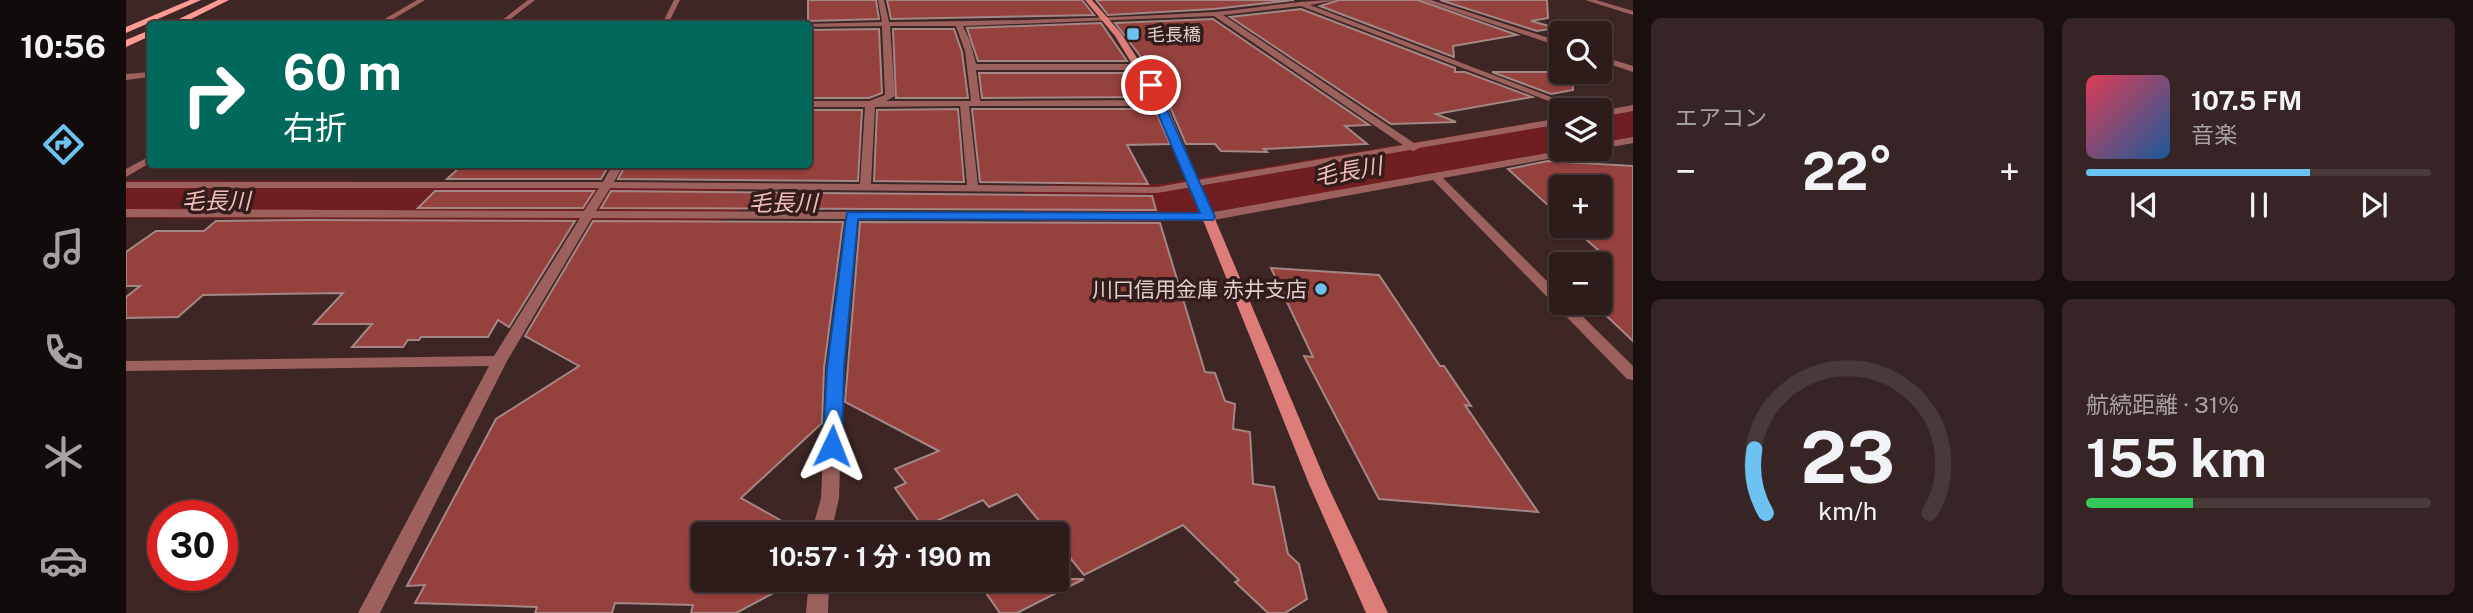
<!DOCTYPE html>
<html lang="ja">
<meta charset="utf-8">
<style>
:root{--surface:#2e1c1b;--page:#362524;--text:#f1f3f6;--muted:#a7a1a3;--line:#493a3a;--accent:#6cc3f2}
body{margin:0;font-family:"Public Sans","Noto Sans JP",sans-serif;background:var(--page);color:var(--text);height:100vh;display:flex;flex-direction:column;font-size:26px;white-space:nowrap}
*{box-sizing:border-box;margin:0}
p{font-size:23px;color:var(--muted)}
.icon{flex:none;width:38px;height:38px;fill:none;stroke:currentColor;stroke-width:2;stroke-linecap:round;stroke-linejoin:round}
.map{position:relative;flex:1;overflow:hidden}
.side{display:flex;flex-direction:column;gap:18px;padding:18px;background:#190f0f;width:840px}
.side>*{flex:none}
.hud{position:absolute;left:21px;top:21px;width:665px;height:147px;border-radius:7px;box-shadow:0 2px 5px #0004,0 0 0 2px var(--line);background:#00695c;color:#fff;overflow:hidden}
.buttons{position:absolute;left:1423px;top:21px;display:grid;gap:14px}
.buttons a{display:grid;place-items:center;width:63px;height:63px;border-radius:7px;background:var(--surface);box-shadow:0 2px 5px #0004,0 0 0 2px var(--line);font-size:35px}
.speed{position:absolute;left:21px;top:500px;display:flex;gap:14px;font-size:35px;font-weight:700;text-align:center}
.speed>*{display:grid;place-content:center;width:91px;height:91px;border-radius:50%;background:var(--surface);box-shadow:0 2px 5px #0004,0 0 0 2px var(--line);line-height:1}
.speed .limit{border:10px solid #d22;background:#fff;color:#111}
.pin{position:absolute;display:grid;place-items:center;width:60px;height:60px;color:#fff;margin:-30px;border:4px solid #fff;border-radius:50%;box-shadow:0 2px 7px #0007}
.me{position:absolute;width:77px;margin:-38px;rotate:2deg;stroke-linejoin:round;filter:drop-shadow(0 0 5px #0008)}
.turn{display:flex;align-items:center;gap:24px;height:147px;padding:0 21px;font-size:32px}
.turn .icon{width:91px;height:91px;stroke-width:2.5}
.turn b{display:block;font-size:49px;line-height:60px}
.big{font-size:52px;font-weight:700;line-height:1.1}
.side .widget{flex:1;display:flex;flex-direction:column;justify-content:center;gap:10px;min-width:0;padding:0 24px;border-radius:10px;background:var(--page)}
.side .dial{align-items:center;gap:0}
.dial svg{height:182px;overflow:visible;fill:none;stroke:var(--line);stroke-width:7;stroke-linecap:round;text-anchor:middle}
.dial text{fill:var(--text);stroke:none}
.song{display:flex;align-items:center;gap:21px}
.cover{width:84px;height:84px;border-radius:10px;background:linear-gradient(135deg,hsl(350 70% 55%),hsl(210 70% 35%))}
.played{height:7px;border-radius:4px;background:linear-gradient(90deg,var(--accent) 65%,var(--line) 65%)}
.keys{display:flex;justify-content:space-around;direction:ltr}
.heat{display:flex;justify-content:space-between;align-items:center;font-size:38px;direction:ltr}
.charge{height:10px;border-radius:5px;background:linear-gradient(90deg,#34c759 31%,var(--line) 0)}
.side .tiles{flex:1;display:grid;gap:18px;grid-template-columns:repeat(2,1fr)}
.trip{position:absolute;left:565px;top:522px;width:378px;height:70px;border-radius:7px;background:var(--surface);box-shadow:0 2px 5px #0004,0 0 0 2px var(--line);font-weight:700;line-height:70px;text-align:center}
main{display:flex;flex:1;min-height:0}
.menu{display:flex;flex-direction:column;width:126px;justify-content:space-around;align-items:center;background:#120b0b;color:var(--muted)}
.menu .icon{width:49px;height:49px}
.menu .active{color:var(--accent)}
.menu b{font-size:32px;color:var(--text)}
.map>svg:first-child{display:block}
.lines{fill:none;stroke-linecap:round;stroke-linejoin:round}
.river{fill:#701e1f;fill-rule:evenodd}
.building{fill:#95413d;stroke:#a48784;stroke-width:2}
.street{fill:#9d615d;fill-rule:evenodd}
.secondary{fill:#dc7d77;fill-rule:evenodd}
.primary{fill:#fe9c94;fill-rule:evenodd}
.route{fill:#1a73e8;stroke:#114b97;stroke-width:2}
.poi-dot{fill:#6cc3f2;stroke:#331c1a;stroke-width:2.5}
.labels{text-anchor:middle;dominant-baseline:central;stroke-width:7;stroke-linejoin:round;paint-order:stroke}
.far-poi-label{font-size:18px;fill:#dfcfce;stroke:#331c1a;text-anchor:start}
.poi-label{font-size:21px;fill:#dfcfce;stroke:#331c1a;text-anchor:end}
.water-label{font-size:23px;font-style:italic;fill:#f0beb9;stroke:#331c1a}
</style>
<main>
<nav class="menu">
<b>10:56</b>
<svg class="icon active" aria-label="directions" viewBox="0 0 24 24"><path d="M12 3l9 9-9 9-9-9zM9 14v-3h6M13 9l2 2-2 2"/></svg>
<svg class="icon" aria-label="music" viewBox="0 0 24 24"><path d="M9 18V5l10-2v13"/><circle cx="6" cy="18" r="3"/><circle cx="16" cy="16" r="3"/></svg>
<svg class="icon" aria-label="phone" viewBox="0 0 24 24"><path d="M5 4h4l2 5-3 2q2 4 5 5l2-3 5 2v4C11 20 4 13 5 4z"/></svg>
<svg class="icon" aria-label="climate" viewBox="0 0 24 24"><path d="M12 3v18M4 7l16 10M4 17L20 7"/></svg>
<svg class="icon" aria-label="car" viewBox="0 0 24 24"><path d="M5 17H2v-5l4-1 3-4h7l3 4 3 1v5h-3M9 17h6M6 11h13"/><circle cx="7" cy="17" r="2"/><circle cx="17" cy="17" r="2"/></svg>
</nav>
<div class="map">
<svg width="1507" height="613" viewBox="0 0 1507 613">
<rect width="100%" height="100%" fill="#3e2624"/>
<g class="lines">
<g class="river">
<path d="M1507,107v32l-33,6v-32z"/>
<path d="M1435,118v31h11l-411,73 -112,1 -23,-5 -9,-14 9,-14 23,-5 112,-1z"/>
<path d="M0,180l586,4 23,5 9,14 -9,14 -23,5 -586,-4z"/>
</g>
</g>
<g class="building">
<path d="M682,0h68l3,19 -71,2z"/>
<path d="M761,0h195l12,15 -203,4z"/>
<path d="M970,0h198l-80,9 -106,6z"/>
<path d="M1213,0h79l99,35 -64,11 1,11 -134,-51z"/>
<path d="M1314,0h107l1,18 -17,3 25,7 -19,3z"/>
<path d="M1175,9l154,59v4h10l67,25 -96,17 20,8 -65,2 -161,-107z"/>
<path d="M1087,19l156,106 -24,1 22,18 -103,5 3,3 -46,-1 -6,-7h-29l-18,-42 -21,-37 -32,-42z"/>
<path d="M975,23l26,38h-149l-11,-33z"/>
<path d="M753,29l3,64 -13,5h-61v-68z"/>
<path d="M767,29h61l8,23 6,46h-72z"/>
<path d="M1366,72h80l1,18 -22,4z"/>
<path d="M853,73h155l16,24 -168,1z"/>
<path d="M832,109l6,73 -90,-1 3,-71z"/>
<path d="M846,109h183l15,35 -43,1 21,39 -168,-2z"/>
<path d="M682,110h54l-4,71 -240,-2 8,-15h182z"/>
<path d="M1422,161l85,5v175l-40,-38h7v-39h-37l-10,-9 53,2 -35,-31h29v-39h-39v30l-53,-48z"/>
<path d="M375,164h109l-9,15h-154l13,-12h39z"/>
<path d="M309,191h159l-11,17h-165z"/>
<path d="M485,191l541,5 4,14 -555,-2z"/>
<path d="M90,221l92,-1 267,1 -66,106 -11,-7 -10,17h-67l-2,3h-11l-5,7h-51l20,-23h-58l29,-31 -140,2 -25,22 -52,1v-21l14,-11h-14v-34l30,-21h48z"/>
<path d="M467,221l250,1 -19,146 -2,55 -81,75 39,22 -2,14h-74v45h96l-64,34h-45l2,-8 -78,-2 -3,10h-77l2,-6 -122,-4 10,-18 -18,1 89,-167 83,-53 -54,-30z"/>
<path d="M734,222l300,1 45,149 10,1 10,28 10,3 -2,25 17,3 3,52 21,3 14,67 11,10 8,35 -22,14h-17l-33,-31 4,-2 -56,-55 -99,50 -27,-33v-8h-7l-33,-40 -28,13 -6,-7 -60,27 -28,-39 11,-5 -11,-14 44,-18 -94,-49z"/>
<path d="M1145,268l108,7 61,91h4l27,40 -6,-1 73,107 -159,-13 -75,-143 9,1z"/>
<path d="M850,579h108l-67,34h-17z"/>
</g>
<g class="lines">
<g class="street">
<path d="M291,0h8l-40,24h-9z"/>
<path d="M402,0h7l-31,24h-7z"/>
<path d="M548,0h6l-12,24h-6z"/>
<path d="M752,0h6l5,22c108,-1 217,-3 325,-10 41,-3 81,-12 122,-12l-26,5 275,105h-13l-271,-104 -78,9 191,128 147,-25v6l-142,24 -5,3 -4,-1 -253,43 -547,-5 -14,23 612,2 362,-64h21l-5,3 -143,26 118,117v8h8l64,63v14l-6,-1 -194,-199 -225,41 -350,-2 -15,149 -4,130 -8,36h-20l10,-36 6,-130 19,-149 -254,-1 -85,143 -127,252h-22l131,-247 -363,5v-10l368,-5 86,-138 -454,-1v-8l458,2 15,-23h-473v-6h477l10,-18h11l-10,18 246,2 5,-77h-57v-6h61l16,-6 -3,-69 -74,1v-3h-3l77,-2zM1088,16l189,129 -246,42 -179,-2 -9,-79h192l5,-3 -5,-3 -181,1 -4,-31h165l4,-3 -4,-3h-165l-6,-23 -7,-15zM764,26h66l9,25 6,50h-85l9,-5zM834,106l7,79 -96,-1 4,-77z"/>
<path d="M1295,0h10l130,42v5z"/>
<path d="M1459,0h11l37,11v4z"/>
<path d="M1474,56l33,10v6l-33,-11z"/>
<path d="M24,72v5l-24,3v-6z"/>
<path d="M1507,105v6l-33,6v-6z"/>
<path d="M1507,137v6l-33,6h-1l1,-6z"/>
<path d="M24,156v7l-24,14v-8z"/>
<path d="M683,579h20l-1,34h-22z"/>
</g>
<path class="secondary" d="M959,0h7l29,33 45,70 161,381 61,129h-22l-57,-129 -153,-381 -41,-67z"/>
<g class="primary">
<path d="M64,0h11l-75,33v-6z"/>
<path d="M92,0h11l-42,21 -8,-2z"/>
<path d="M24,30v6l-24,11v-7z"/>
</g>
</g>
<path class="route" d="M1025,82l5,3 59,132 -2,3 -355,-1 -14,149 -2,78 -3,5h-13l-3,-5 4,-78 20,-156 353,1 -54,-128z"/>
<g class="poi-dot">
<rect x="1000" y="27" width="14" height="14" rx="3.5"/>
<circle cx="1195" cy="289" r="7"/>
</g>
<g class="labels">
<g class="far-poi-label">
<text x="1021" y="34">毛長橋</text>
</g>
<g class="poi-label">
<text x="1181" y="289">川口信用金庫 赤井支店</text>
</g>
<g class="water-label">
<text transform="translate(1222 171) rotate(-10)">毛長川</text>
<text x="90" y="200">毛長川</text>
<text x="657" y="202">毛長川</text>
</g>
</g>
</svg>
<div class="buttons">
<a><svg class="icon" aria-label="search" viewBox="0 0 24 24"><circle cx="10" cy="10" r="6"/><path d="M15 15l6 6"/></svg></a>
<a><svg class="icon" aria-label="layers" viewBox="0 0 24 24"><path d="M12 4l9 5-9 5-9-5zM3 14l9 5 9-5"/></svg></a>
<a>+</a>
<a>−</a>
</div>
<div class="speed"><div class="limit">30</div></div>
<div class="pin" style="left:1025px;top:85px;background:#d93025"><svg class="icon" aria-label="arrive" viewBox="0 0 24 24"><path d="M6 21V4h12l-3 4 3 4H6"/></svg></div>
<svg class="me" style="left:706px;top:446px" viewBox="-20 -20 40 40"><path d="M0-17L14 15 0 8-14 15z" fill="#1a73e8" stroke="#fff" stroke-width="4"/></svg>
<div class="trip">10:57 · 1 分 · 190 m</div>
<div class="hud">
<div class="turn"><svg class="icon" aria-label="right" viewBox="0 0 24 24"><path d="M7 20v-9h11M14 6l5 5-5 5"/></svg><div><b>60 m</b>右折</div></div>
</div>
</div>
<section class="side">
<div class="tiles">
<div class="widget"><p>エアコン</p>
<div class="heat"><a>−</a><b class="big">22°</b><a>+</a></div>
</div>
<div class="widget">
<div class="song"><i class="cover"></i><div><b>107.5 FM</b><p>音楽</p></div></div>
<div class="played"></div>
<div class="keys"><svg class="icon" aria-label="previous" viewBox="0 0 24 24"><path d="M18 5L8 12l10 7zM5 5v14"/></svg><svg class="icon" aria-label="pause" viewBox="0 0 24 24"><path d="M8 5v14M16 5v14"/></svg><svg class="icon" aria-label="next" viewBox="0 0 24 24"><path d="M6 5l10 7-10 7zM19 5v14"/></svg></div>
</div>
<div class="widget dial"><svg viewBox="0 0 100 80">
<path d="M14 69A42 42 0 1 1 86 69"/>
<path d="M14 69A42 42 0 0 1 9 41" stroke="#6cc3f2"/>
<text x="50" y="56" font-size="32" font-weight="700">23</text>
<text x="50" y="72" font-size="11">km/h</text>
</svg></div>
<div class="widget"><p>航続距離 · 31%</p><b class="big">155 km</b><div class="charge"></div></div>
</div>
</section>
</main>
